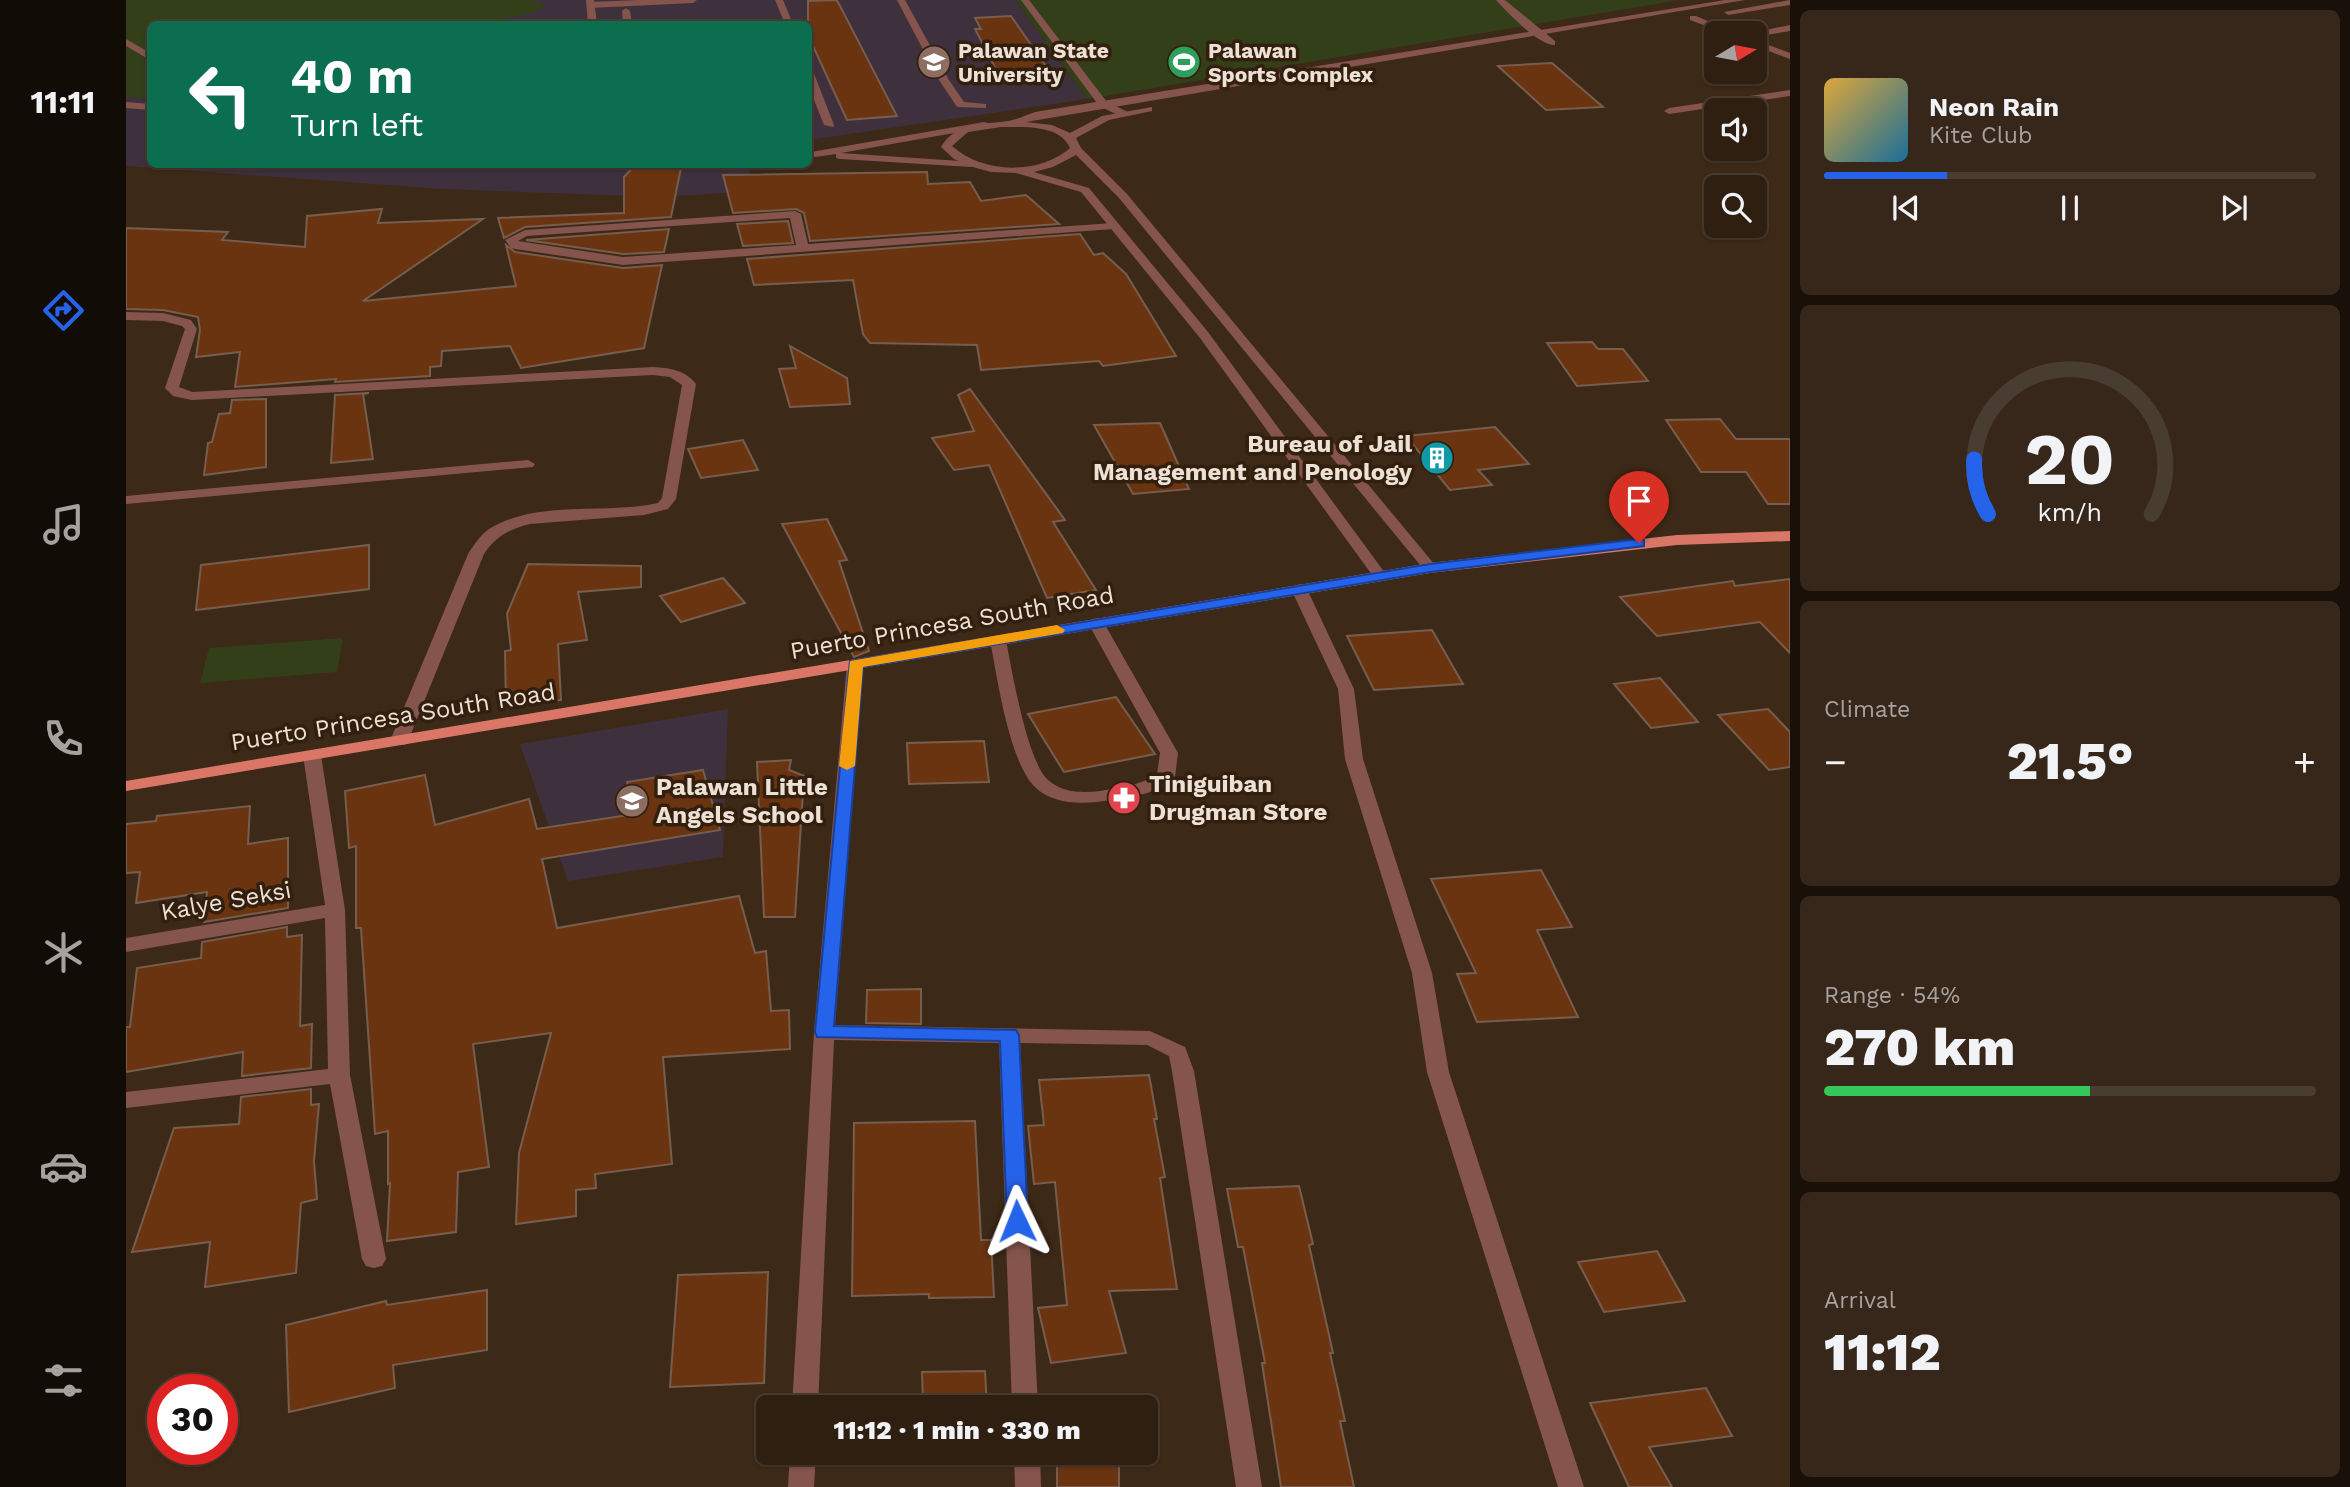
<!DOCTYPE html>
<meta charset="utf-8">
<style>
:root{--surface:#2e1f11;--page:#36271a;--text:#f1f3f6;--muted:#a7a29f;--line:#493d31;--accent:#2563eb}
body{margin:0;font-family:"Work Sans",sans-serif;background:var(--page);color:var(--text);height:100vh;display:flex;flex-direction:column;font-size:26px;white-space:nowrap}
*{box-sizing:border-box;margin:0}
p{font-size:23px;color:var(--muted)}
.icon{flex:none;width:38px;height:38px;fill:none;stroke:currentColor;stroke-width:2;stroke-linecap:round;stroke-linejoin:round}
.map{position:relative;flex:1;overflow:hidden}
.side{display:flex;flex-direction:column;gap:10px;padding:10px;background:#191109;width:560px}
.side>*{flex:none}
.hud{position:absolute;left:21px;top:21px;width:665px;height:147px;border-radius:10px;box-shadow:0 2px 5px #0004,0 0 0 2px var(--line);background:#0b6e4f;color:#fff;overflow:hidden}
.needle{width:46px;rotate:80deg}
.fabs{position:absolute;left:1578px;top:21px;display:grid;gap:14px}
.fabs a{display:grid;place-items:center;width:63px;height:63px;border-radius:10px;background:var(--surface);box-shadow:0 2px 5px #0004,0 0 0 2px var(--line);font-size:35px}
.speed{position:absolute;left:21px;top:1374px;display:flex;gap:14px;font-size:35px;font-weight:700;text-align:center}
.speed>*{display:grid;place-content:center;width:91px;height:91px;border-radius:50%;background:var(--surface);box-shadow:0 2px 5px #0004,0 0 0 2px var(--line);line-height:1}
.speed .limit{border:10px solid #d22;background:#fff;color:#111}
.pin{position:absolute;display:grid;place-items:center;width:60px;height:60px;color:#fff;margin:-72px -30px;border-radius:50% 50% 50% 0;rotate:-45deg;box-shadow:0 0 7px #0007}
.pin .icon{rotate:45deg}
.me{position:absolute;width:77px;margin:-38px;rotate:358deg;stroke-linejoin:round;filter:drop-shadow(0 0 5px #0008)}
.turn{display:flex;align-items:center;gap:24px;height:147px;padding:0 28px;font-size:32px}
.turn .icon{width:91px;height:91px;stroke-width:2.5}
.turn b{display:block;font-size:49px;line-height:60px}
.big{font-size:52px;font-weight:800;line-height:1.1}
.side .card{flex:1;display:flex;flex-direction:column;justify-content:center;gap:10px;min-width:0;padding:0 24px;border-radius:10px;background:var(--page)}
.side .dial{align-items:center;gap:0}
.dial svg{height:182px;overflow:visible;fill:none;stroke:var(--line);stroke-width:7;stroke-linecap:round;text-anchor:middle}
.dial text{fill:var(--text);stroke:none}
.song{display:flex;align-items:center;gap:21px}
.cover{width:84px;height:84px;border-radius:10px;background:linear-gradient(135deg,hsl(40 70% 55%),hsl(200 70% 35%))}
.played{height:7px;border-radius:4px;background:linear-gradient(90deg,var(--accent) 25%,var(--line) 25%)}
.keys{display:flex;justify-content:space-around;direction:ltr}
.heat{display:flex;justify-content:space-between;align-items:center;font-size:38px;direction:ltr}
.charge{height:10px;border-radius:5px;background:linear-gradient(90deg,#34c759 54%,var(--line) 0)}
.trip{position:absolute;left:630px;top:1395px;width:402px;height:70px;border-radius:10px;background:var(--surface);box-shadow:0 2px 5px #0004,0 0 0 2px var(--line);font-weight:800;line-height:70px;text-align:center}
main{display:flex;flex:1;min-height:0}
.menu{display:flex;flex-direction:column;width:126px;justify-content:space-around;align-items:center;background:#120c07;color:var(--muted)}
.menu .icon{width:49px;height:49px}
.menu .current{color:var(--accent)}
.menu b{font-size:32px;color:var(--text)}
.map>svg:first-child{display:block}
.education{fill:#3f303d}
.green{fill:#323f19}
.building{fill:#6b3410;stroke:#775d4e;stroke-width:2}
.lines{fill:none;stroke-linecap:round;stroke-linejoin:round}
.service{fill:#85544c;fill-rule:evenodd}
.minor{fill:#85544c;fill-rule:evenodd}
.tertiary{fill:#85544c;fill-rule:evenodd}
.primary{fill:#da7666;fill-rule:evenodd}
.route{fill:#2563eb;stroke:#184099;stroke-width:2}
.slow{fill:#f59e0b}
.labels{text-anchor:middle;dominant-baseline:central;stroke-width:7;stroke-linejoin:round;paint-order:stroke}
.far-poi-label{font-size:21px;font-weight:bold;fill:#ede0d5;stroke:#331f0e;text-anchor:start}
.poi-label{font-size:24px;font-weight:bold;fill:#ede0d5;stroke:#331f0e;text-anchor:start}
.street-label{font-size:24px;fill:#ede0d5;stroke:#331f0e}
</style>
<main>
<nav class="menu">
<b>11:11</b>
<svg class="icon current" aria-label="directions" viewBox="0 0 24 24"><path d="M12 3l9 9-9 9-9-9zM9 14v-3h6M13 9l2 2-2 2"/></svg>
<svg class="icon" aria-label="music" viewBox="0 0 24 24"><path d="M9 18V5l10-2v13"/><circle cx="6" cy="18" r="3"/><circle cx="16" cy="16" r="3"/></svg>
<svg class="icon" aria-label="phone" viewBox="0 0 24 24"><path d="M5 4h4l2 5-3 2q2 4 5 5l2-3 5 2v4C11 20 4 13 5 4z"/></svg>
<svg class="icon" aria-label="climate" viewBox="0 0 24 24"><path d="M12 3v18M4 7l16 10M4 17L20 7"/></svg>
<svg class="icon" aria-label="car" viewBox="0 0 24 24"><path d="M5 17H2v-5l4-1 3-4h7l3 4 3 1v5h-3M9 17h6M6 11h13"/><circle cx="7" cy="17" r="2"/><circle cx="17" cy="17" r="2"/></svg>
<svg class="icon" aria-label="filters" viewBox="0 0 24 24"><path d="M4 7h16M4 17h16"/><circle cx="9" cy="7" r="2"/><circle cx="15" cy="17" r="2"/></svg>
</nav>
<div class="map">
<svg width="1664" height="1487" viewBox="0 0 1664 1487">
<rect width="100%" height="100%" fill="#3d2917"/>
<g class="education">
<path d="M0,0h889l72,99 -278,41 -1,-116h-658v140h607l-8,8 9,19 -98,6 -218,-8 -316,-23z"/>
<path d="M602,709l-5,148 -155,24 -48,-137z"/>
</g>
<g class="green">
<path d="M0,0h403l17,5c-16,13 -38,9 -55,19h-341v75l-24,-2z"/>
<path d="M889,0h665l-593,99z"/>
<path d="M217,638l-6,34 -137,11 9,-35z"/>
</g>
<g class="building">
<path d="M710,0l2,2 59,114 -50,4 -39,-85v-34z"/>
<path d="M885,16l41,59 -51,4 -26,-50h6l-6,-11z"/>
<path d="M1426,63l51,44 -57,3 -48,-44z"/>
<path d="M510,164l45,4 -10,49 -146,10 -21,11 -6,-20 126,-5v-36z"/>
<path d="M801,172l1,12 42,-2 11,19 45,-6 33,29 -249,17 -6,-28 -8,-4 -63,4 -10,-38z"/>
<path d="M256,209l-4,14 105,-4 -120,82 153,-15 -10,-41 9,7 108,16 39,-3 -18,83 -123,20 -11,-22 -68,5 -1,15 -11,1v9l-95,6 1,-3 -101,8 5,-35 -44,5 4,-27 -2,-13 -35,-7 -37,-1v-81l102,4 -6,8 83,7 2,-31z"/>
<path d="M662,221l5,22 -50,3 -6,-22z"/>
<path d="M543,229l-5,23 -41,2 -97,-14z"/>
<path d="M954,234l14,21 9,-2 23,21 50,82 -73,10 -4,-5 -118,9 -4,-25 -107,-2 -7,-9 -10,-54 -99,5 -7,-26z"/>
<path d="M1466,342l6,7h25l25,32 -71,5 -30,-43z"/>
<path d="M664,346l57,32 3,26 -60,3 -11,-38 17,-1z"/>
<path d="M844,389l95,131 -12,2 43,68 -49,8 -58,-133 -35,5 -22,-32 42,-7 -16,-36z"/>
<path d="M243,393l-6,1 10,65 -42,4 4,-68z"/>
<path d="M140,399v68l-62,8 4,-32 4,-1 7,-28 11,-1 2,-13z"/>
<path d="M1594,419l16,20h54v65h-22l-22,-32h-45l-35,-52z"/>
<path d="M1034,423l29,66 -56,5 -39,-69z"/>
<path d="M1369,427l34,37 -51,6 14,15 -42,5 -44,-54z"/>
<path d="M617,440l15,30 -57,8 -13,-29z"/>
<path d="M701,519l20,41 -8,1 30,90 -15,6 -72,-133z"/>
<path d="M243,545v44l-173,21 5,-45z"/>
<path d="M402,564l113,2v21l-63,5 9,48 -29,4 3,56 -55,5 -1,-54 6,-1 -4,-36z"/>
<path d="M597,578l22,25 -64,19 -21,-26z"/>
<path d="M1664,579v74l-30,-31 -103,14 -37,-39 113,-16 2,5z"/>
<path d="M1306,630l31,54 -89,6 -27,-54z"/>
<path d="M1534,678l38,44 -47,6 -37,-44z"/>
<path d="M990,697l39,57 -91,18 -36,-58z"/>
<path d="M1642,709l22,23v35l-21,3 -51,-55z"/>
<path d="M858,741l5,41 -80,2 -2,-41z"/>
<path d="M665,760l-2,10 15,6 -9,141h-31l-7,-155z"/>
<path d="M577,770l17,60 -178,29 15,69 182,-32 16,57 11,-2 5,60 18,-1 1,39 -127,8 9,107 -77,10 1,14 -20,2v26l-60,8 3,-71 32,-120 -78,11 16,123 -31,5 -2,60 -69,9 3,-58 -2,1v-53l-13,3 -14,-206h-5v-82l-7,2 -4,-57 80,-16 10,50 94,-26 8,30 98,-15 -8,-32z"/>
<path d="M124,806l-2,38 40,-6v70l-84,14 3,-30 -71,11 4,-31 -14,1v-49l30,-3 1,-5z"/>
<path d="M1415,870l31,57 -35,3 41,87 -101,5 -20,-48 19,-1 -45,-94z"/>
<path d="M161,927v10l15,-2 -2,91 12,-2 -1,44 -69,8 1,-24 -117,20v-45h4l7,-59 64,-10 1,-16z"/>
<path d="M795,989v35l-55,-1 1,-33z"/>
<path d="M1023,1075l8,44h-3l11,58 -5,1 17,111 -68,2 17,62 -75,10 -13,-55 29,-3 -12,-123 -21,2 -6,-58 16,-1 -5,-45z"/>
<path d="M185,1089v16l8,-1 -5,57 3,38 -16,4 -5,70 -91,14 5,-45 -78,10 42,-124 65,-4 2,-27z"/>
<path d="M849,1121l6,119h10l3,57 -65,1v-4l-77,2 2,-173z"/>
<path d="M1173,1186l14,58 -4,1 24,108h-3l15,68h-5l14,66h-73l-19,-124h3l-22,-116h-5l-11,-58z"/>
<path d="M1531,1251l28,50 -81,11 -26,-50z"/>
<path d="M642,1272l-4,111 -94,4 8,-112z"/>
<path d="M361,1290v60l-94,15 2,23 -106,24 -3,-87 100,-24 1,4z"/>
<path d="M859,1371l2,36h-64l-1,-35z"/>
<path d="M1580,1388l26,48 -83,11 23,40h-43l-39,-84z"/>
<rect x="931" y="1452" width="62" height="35"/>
</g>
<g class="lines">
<g class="service">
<path d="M513,0h58l-4,3 -103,5 -4,-3 4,-3z"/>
<path d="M649,0h8l10,24h-8z"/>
<path d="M771,0h8l44,80 15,22 22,2v4l-29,-1 -18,-27z"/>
<path d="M895,0h8l78,102 21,10v4h-8l-21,-10z"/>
<path d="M500,8l4,3 2,13h-9l-1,-13z"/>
<path d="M0,39l24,14v7l-24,-14z"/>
<path d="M682,68l5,3 21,54 -1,2 -9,-2 -16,-40z"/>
<path d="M970,618l8,5 74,130 -3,24c-13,16 -44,20 -64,23 -25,4 -57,6 -76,-13 -26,-25 -38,-111 -45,-147l8,-5 8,5c6,31 21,121 42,140 15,13 34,13 52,11 20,-3 39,-6 57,-16l3,-22 -72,-130z"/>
</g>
<g class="minor">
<path d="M460,0h8l3,24h-9z"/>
<path d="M1370,0h9l50,41v4c-16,1 -48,-33 -59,-45z"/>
<path d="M1564,16h6l40,17h-12l-34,-13z"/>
<path d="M1664,25v6l-35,6v-4h-4z"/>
<path d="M1629,40l35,13v6l-35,-13z"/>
<path d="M1664,90v6l-121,18 -5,-3 5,-3z"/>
<path d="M0,102l24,2v6l-24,-2z"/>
<path d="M858,122l4,1v4l-147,26 134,9v4l-4,1 -131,-8 -4,-1v-4l-28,4 3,-6z"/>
<path d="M669,211l6,3 7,30 305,-21 6,3 -6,3 -490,36 -108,-16 -4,-1 -6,-8 20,-10zM664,218l6,27 -173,12 -105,-16 9,-5z"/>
<path d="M0,312l37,1 28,7 6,9 -18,58 13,5 461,-25c17,1 32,3 43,17l-20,115 -8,10 -24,6 -114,9c-20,5 -34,12 -46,30l-76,187 -3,4h-12l-3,-4 78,-187c6,-9 12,-19 21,-25 49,-30 115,-14 169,-26l4,-5 20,-113 -12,-8 -17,-2 -461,25 -19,-4 -8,-8 20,-59 -3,-3 -19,-5 -37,-1z"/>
<path d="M402,460l7,4 -2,3 -407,37v-8z"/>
<path d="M1173,584l8,5 47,100 9,70 69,214 17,99 135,415h-26l-131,-415 -15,-99 -67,-214 -7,-70 -47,-100z"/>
<path d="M729,659l8,5 -28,361 315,6 35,16 9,24 68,416h-26l-64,-416 -3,-15 -22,-11 -127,-2 18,364h-26l-13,-364 -165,-3 -16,367h-26l22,-375 33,-368z"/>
<path d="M186,750l9,5 24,155 5,165 36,184 -4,7 -8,2 -8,-2 -4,-7 -32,-175 -204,24v-16l202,-23 -3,-151 -199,34v-14l199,-33 -22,-150z"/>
<path d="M664,1452h26l-2,35h-26z"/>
<path d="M888,1452h26l1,35h-26z"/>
</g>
<g class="tertiary">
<path d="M1599,0h20l-719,122 26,3 18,8 32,-17 50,-9v4l-43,9 -33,18 5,10 46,46 308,371 3,3 -3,3h-10l-306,-373 -43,-43 -23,12 -19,5 55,16 119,144 177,241 3,3 -3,3h-10l-175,-241 -119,-146 -65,-19 -25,-1 -22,-6 -15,-7 -13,-12c16,-26 40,-22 66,-26 10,-1 19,-6 28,-9zM875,127c22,0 59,-3 69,21 -31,27 -87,26 -118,-2l16,-14z"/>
<path d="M1664,0v5l-62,10 -4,-3z"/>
</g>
<path class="primary" d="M1664,531v10l-113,4 -247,28 -1304,218v-10l1304,-218 247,-28z"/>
</g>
<path class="route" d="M1513,539l5,1v6l-214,26 -567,95 -29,359 182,4 3,5 9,186 -3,6 -8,2 -7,-2 -3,-6 -7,-180 -183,-4 -2,-5 35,-371 580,-97z"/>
<path class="slow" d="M931,625l8,5 -2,3 -200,34 -8,99 -8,4 -8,-4 11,-105z"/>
<defs>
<symbol id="university-disc" viewBox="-11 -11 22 22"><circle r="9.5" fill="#8d6e63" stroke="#331f0e"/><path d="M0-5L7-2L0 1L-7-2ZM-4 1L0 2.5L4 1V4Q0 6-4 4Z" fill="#fff"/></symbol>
<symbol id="stadium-disc" viewBox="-11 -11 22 22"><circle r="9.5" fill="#2e9e5b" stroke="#331f0e"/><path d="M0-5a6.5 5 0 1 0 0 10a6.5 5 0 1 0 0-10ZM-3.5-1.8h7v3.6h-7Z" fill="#fff"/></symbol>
<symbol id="building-disc" viewBox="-11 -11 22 22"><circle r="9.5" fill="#0f9aa8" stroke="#331f0e"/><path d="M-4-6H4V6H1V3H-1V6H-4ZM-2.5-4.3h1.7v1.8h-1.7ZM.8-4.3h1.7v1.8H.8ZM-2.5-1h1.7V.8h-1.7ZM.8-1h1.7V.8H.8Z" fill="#fff"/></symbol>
<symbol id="pharmacy-disc" viewBox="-11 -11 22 22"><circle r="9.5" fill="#e0444e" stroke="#331f0e"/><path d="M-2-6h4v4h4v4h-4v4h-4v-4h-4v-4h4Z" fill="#fff"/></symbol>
<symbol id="school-disc" viewBox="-11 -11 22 22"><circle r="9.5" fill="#8d6e63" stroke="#331f0e"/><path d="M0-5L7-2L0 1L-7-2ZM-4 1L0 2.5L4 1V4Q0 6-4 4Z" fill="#fff"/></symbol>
</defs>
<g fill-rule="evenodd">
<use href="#university-disc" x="789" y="43" width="38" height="38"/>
<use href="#stadium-disc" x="1039" y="43" width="38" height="38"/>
<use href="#building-disc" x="1292" y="439" width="38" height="38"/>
<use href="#pharmacy-disc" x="979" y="779" width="38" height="38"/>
<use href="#school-disc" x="487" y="782" width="38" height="38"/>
</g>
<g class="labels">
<g class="far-poi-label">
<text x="832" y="50">Palawan State<tspan x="832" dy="24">University</tspan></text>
<text x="1082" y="50">Palawan<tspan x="1082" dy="24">Sports Complex</tspan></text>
</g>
<g class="poi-label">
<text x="1286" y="444" text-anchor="end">Bureau of Jail<tspan x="1286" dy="28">Management and Penology</tspan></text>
<text x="1023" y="784">Tiniguiban<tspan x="1023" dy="28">Drugman Store</tspan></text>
<text x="530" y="787">Palawan Little<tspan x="530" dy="28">Angels School</tspan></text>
</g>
<g class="street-label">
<text transform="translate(826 623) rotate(-10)">Puerto Princesa South Road</text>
<text transform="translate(267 717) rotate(-9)">Puerto Princesa South Road</text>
<text transform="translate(100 901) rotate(-10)">Kalye Seksi</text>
</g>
</g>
</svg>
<div class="fabs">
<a><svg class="needle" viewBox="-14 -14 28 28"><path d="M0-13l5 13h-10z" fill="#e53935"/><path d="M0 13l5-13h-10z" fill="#a7a29f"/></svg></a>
<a><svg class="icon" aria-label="sound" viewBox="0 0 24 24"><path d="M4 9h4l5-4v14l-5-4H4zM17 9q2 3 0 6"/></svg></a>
<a><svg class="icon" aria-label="search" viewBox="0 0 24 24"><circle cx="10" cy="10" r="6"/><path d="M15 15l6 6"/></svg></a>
</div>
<div class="speed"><div class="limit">30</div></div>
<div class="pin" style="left:1513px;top:543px;background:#d93025"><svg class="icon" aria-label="arrive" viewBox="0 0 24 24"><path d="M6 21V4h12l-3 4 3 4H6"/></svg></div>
<svg class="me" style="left:891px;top:1221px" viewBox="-20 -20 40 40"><path d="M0-17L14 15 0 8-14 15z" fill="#2563eb" stroke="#fff" stroke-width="4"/></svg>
<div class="trip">11:12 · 1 min · 330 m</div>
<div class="hud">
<div class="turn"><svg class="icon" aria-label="left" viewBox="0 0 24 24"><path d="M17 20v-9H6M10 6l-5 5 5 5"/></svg><div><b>40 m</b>Turn left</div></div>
</div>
</div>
<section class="side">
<div class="card">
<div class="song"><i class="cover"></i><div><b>Neon Rain</b><p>Kite Club</p></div></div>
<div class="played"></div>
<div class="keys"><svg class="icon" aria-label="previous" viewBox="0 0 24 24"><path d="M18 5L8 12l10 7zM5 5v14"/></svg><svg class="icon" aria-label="pause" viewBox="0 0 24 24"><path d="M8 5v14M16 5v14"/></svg><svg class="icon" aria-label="next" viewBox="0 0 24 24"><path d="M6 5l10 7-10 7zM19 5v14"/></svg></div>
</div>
<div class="card dial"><svg viewBox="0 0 100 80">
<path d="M14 69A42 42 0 1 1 86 69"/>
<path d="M14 69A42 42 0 0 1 8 45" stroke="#2563eb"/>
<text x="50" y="56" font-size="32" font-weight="700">20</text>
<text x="50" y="72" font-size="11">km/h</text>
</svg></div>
<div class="card"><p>Climate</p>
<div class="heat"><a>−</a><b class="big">21.5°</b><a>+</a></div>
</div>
<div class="card"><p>Range · 54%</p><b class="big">270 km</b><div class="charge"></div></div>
<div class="card"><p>Arrival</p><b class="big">11:12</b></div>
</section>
</main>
